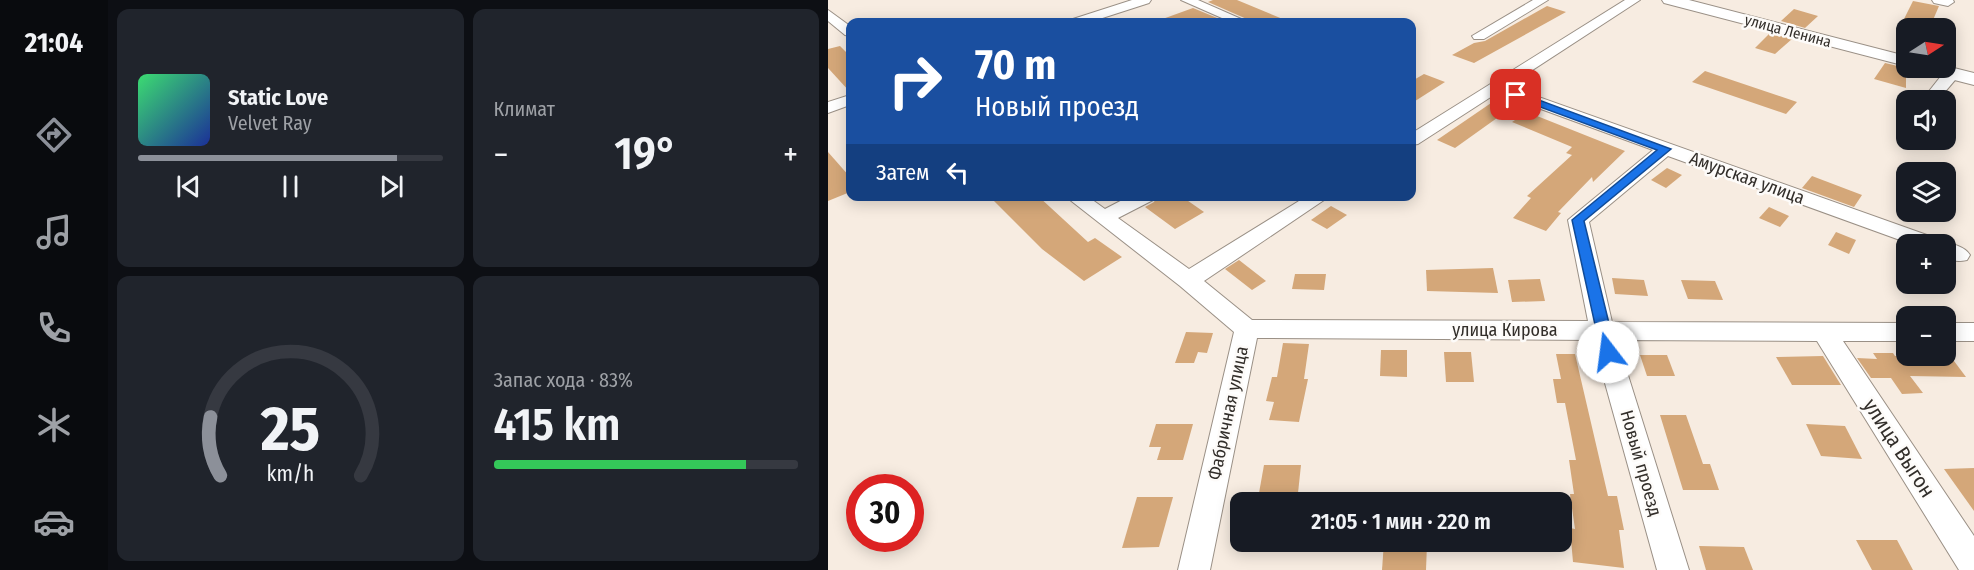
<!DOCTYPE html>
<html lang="ru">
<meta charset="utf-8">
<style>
:root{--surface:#171b24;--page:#20242c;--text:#f1f3f6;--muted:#9ea1a6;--line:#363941;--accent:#8c9099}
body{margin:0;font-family:"Fira Sans Condensed",sans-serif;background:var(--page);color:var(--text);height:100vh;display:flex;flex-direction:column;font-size:22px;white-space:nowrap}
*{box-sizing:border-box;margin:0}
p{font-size:20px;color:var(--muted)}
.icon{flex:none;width:33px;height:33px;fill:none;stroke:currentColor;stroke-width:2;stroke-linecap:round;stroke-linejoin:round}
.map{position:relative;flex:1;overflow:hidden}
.drawer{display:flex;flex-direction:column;gap:9px;padding:9px;background:#0d0f14;width:720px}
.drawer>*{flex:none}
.top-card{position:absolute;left:18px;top:18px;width:570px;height:183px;border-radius:12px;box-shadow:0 3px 15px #0003;background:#1a4fa0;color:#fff;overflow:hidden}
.needle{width:39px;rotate:78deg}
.buttons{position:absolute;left:1068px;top:18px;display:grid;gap:12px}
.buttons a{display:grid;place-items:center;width:60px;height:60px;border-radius:12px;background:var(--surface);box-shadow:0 3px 15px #0003;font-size:30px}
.speed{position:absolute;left:18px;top:474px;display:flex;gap:12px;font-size:30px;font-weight:700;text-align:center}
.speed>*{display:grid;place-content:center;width:78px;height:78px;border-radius:50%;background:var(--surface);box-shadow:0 3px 15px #0003;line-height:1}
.speed .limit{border:9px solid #d22;background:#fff;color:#111}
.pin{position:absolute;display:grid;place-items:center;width:51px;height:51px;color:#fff;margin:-26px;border-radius:12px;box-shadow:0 3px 9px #0006}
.me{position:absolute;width:66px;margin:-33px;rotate:345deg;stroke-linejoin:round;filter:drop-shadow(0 0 4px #0008)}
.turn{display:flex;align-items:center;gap:21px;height:126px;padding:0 30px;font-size:27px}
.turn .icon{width:78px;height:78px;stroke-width:2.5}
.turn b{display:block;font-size:42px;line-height:51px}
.then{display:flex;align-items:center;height:57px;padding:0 30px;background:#0003;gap:12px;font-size:22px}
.big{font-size:45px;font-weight:600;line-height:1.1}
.drawer .widget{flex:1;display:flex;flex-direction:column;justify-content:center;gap:9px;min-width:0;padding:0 21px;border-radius:12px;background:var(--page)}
.drawer .dial{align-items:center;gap:0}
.dial svg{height:156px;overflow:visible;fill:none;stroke:var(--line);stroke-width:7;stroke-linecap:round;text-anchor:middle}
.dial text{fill:var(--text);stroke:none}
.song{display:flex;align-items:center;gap:18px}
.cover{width:72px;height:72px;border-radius:9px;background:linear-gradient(135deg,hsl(140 70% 55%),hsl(230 70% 35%))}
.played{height:6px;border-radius:3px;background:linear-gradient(90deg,var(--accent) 85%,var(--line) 85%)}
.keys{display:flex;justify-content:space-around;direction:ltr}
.heat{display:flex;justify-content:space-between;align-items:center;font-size:33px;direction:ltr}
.charge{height:9px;border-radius:4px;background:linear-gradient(90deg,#34c759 83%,var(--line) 0)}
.drawer .tiles{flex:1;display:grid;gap:9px;grid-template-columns:repeat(2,1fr)}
.trip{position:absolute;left:402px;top:492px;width:342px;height:60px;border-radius:12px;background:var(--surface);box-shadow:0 3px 15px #0003;font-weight:600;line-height:60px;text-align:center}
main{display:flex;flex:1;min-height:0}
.tab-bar{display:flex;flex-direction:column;width:108px;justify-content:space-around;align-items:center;background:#090b0e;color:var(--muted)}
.tab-bar .icon{width:42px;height:42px}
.tab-bar .on{color:var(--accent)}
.tab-bar b{font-size:27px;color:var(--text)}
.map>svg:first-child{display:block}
.building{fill:#d4a779}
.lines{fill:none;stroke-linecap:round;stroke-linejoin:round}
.minor-casing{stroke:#9a9086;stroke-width:2}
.major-casing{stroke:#9a9086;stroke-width:2}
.minor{fill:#fff;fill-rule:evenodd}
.major{fill:#fff;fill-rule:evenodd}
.route{fill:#1a73e8;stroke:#114b97;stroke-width:1.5}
.labels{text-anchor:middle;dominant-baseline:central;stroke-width:5;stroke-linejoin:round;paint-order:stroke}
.far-street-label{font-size:15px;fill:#322e2a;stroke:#fdfbf9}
.street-label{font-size:18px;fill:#322e2a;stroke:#fdfbf9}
.near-street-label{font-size:21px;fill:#322e2a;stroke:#fdfbf9}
</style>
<main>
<nav class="tab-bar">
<b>21:04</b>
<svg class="icon on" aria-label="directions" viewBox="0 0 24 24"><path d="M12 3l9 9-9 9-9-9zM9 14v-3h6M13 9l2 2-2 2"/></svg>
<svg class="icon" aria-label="music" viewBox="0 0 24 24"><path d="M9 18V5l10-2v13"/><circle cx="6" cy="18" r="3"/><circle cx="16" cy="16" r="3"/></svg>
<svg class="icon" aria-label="phone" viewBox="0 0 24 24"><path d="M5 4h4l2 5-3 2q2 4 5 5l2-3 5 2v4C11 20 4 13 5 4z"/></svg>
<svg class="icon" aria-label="climate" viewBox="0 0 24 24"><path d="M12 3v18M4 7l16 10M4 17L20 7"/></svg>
<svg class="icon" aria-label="car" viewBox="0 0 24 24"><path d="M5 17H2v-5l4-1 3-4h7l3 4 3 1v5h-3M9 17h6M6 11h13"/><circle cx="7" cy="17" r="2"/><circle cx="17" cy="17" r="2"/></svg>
</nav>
<section class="drawer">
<div class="tiles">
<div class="widget">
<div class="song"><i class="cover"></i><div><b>Static Love</b><p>Velvet Ray</p></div></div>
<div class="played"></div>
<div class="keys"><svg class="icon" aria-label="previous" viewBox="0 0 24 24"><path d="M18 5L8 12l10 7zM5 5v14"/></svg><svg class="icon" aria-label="pause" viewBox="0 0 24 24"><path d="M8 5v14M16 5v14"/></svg><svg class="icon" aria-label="next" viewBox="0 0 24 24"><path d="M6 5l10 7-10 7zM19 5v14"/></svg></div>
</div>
<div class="widget"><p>Климат</p>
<div class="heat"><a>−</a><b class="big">19°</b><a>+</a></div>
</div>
<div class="widget dial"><svg viewBox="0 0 100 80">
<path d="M14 69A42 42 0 1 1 86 69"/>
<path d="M14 69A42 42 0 0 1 9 39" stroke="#8c9099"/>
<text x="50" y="56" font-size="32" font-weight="700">25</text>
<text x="50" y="72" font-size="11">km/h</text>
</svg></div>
<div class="widget"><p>Запас хода · 83%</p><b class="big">415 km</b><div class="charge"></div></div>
</div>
</section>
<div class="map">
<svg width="1146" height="570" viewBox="0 0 1146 570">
<rect width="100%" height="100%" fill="#f7ece1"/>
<g class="building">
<path d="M385,0h24l53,22h-40l-1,-2 -41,-18z"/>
<path d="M1085,1l26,5 -9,21 -27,-6z"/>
<path d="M719,6l19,6 -92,51 -22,-8 22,-12 11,-2z"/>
<path d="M365,8l34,14h-70v-1z"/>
<path d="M966,9l24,7 -13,12 -24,-7z"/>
<path d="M942,33l22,6 -17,15 -20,-6z"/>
<path d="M12,46l10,10v36l-22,-24v-19z"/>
<path d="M1057,63l21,5v20l-32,-9z"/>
<path d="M877,71l92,31 -11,12 -94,-32z"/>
<path d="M596,74l21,8 -33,21v-22z"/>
<path d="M666,101l17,7 -56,40 -18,-8z"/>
<path d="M699,112l98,39 -32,31 -1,-5 -34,35 3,1 -15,18 -33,-13 18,-20 -4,-2 45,-41 -6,-2 6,-6 -60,-25z"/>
<path d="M0,152l22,25v15l-22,9z"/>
<path d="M839,168l15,7 -16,13 -15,-8z"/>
<path d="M984,176l50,19 -8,12 -52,-19z"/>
<path d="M161,196h49l50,46 7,-4 27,19 -38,24 -42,-32z"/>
<path d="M329,196h24l23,16 -29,17 -30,-22 9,-5z"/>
<path d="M503,206l16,9 -20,14 -16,-9z"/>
<path d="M941,207l20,9 -9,11 -21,-9z"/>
<path d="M1008,232l20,8 -7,14 -21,-9z"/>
<path d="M411,260l27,21 -14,9 -27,-21z"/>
<path d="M665,268l5,25 -71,-2 -1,-21z"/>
<path d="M467,274h31l-2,16 -32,-1z"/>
<path d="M784,278l32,2 4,16 -33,-2z"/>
<path d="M712,279l5,22 -33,1 -4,-22z"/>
<path d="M853,280l34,1 8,19 -35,-1z"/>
<path d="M358,332l27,1 -6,20 -9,-1 -4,11h-19z"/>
<path d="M455,343l26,1 -5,35h4l-9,43 -30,-2 5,-18 -8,-1 6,-24h5z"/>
<path d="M553,350h26v27l-27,-1z"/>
<path d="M616,352h27l3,30h-28z"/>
<path d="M1045,353h20l2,3 56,1 15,20 -56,-1 13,17 -21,1 -11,-16h-20l-14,-20 20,1z"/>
<path d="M728,354h19l33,142h9l7,34h-5l5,38 -51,-6 -3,-34 5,1 -5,-35h4l-5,-34h7l-11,-57h-8l-4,-24h8z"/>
<path d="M812,355h27l8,21h-28z"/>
<path d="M995,356l18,29h-49l-16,-28z"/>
<path d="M832,415h26l17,49h7l9,26h-36z"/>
<path d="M328,424h37l-10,36h-26l4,-13h-12z"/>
<path d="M978,424l39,2 17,33 -41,-3z"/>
<path d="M436,465h37l-3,28h-39z"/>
<path d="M1146,468v43l-30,-42z"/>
<path d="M309,497h36l-14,50 -37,1z"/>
<path d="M1028,540h41l16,30h-41z"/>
<path d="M556,542l43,2 -1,26h-44z"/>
<path d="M871,546l45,1 9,23h-47z"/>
</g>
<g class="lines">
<defs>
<g id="minor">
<path d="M304,0h19l-2,3 -59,19h-19l2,-3z"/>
<path d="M353,0h17l50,22h-17z"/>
<path d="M705,0h15l-64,39h-10l-2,-3z"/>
<path d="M797,0h15l-132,86 430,153 3,5c10,-2 24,3 29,11l-3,5c-9,2 -14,1 -21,-2v-14h-35l-243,-88 -79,66 23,100 294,1v18h-63l131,195v34h-15l-142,-229 -200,-1 72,230h-32l-64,-230 -336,-2 -47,232h-32l56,-238 -54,-46 -115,-90h22l18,13 25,-13h25l-2,4 -35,18 71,51 118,-73h23l-126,85 48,39 336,1 -20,-101 85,-70 -156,-57 -79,51 -6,1v-12z"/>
<path d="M1104,0h21l1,2 -6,4 -14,-3z"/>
<path d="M0,10l22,16v10l-5,-1 -17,-14z"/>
<path d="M1125,68l8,5 -23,27h-16l19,-24z"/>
<path d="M22,95v10l-22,8v-11z"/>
<path d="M1078,128l2,12 -9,-1 -2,-6 3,-4z"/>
<rect x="1118" y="323" width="28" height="18"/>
</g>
<g id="major">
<path d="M834,0h27l217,56v10l-242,-63z"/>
<path d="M1118,66l28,7v12l-51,-13 -2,-4z"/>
</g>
</defs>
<use href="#minor" class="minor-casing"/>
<use href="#major" class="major-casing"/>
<use href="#minor" class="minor"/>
<use href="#major" class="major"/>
</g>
<path class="route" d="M685,93h7l151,56 -87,72 32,131 -2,4h-11l-2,-4 -29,-132 85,-70 -144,-53z"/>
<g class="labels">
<g class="far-street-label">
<text transform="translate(960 31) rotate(15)">улица Ленина</text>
</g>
<g class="street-label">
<text transform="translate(919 178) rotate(20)">Амурская улица</text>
<text x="677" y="330">улица Кирова</text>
<text transform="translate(400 413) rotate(-78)">Фабричная улица</text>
<text transform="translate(813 463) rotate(74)">Новый проезд</text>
</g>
<g class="near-street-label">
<text transform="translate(1071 448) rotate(57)">улица Выгон</text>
</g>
</g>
</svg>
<div class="buttons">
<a><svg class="needle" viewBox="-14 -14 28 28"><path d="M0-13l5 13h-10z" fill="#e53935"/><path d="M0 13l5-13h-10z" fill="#9ea1a6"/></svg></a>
<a><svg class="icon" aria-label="sound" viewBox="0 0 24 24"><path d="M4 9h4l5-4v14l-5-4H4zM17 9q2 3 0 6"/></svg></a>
<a><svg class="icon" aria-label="layers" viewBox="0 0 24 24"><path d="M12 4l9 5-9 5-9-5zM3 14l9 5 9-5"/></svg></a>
<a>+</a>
<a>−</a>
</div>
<div class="speed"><div class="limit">30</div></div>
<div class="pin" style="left:688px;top:95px;background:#d93025"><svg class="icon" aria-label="arrive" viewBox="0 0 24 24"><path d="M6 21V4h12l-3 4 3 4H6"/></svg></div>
<svg class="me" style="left:780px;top:352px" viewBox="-20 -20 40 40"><circle r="19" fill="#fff"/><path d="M0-13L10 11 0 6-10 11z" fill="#1a73e8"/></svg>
<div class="trip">21:05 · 1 мин · 220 m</div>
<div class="top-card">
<div class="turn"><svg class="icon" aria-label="right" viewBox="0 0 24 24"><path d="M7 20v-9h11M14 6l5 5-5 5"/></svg><div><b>70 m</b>Новый проезд</div></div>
<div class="then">Затем<svg class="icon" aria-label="left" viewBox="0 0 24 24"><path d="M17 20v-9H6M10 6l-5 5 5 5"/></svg></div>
</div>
</div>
</main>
